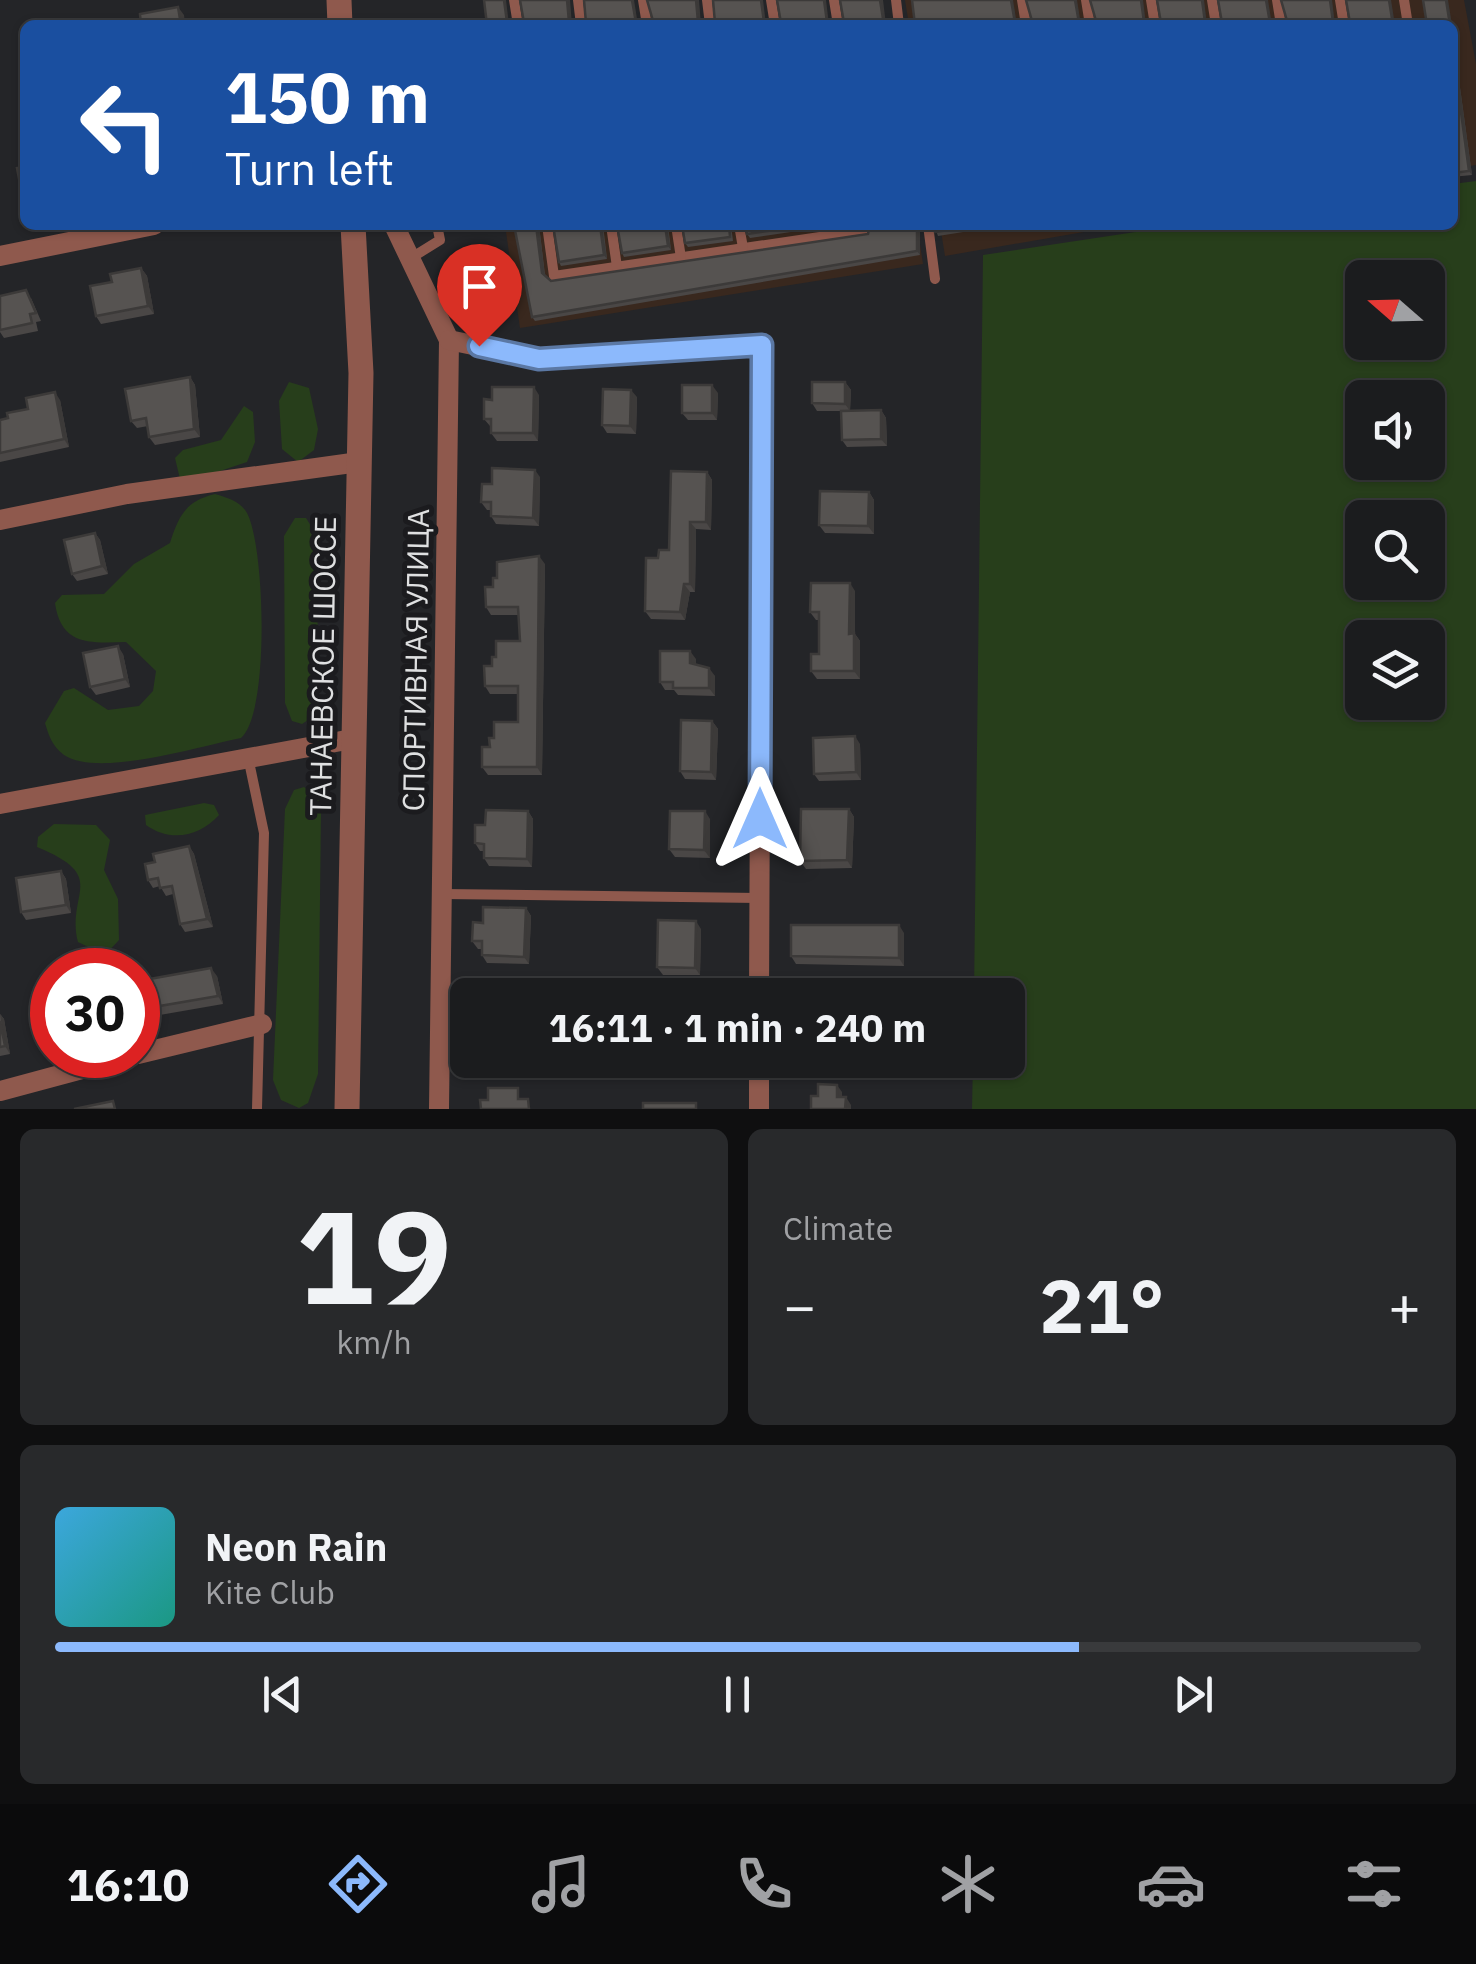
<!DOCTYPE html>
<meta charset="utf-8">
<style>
:root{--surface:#1b1c1e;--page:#28292b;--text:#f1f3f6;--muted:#a0a1a4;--line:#393a3c;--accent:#8cb9fc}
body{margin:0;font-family:"IBM Plex Sans",sans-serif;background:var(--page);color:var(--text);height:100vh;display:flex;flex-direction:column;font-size:38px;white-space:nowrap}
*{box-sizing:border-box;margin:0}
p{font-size:32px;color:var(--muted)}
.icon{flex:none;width:55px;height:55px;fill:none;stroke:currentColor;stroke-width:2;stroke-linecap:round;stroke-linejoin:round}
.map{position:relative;height:1109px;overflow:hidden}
.sheet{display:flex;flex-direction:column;gap:20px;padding:20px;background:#0f0f10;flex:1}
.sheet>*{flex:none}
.banner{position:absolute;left:20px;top:20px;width:1438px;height:210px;border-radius:15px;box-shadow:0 2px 8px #0004,0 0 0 2px var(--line);background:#1a4fa0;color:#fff;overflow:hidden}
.needle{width:65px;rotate:290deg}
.buttons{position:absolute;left:1345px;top:260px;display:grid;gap:20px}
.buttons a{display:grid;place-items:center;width:100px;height:100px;border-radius:15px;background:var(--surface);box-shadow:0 2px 8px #0004,0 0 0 2px var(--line);font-size:50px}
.speed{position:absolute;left:30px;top:948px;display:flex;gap:20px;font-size:50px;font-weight:700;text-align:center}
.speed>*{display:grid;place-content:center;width:130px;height:130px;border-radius:50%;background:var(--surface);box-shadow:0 2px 8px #0004,0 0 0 2px var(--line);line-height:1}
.speed .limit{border:15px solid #d22;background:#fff;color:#111}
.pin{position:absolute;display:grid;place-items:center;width:85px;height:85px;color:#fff;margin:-102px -42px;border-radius:50% 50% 50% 0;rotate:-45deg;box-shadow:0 0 10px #0007}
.pin .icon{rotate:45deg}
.me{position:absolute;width:110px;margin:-55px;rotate:0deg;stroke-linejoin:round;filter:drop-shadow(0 0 8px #0008)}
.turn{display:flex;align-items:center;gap:35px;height:210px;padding:0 40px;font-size:45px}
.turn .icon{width:130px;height:130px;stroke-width:2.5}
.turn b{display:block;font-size:70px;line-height:85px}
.big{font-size:75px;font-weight:800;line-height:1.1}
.sheet .tile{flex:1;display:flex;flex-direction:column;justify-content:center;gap:15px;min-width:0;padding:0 35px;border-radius:15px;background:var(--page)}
.sheet .dial{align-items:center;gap:0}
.dial b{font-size:130px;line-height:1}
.song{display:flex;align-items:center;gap:30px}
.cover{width:120px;height:120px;border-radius:15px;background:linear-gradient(135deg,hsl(200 70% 55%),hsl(170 70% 35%))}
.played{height:10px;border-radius:5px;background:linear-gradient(90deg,var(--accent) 75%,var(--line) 75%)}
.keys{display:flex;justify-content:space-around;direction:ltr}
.heat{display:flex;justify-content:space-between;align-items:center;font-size:55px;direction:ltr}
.sheet .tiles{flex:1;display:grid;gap:20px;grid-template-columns:1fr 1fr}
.tile:last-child{grid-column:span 2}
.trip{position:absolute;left:450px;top:978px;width:575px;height:100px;border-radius:15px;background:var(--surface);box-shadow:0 2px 8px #0004,0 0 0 2px var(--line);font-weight:800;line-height:100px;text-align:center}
.tab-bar{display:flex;height:160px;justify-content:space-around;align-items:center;background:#0b0b0c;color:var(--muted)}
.tab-bar .icon{width:70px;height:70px}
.tab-bar .active{color:var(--accent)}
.tab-bar b{font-size:45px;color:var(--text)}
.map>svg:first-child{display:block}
.industrial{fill:#39281e}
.green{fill:#273e1b;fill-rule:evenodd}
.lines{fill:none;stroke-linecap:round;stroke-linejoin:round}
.service{stroke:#8f594d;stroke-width:10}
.minor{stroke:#8f594d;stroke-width:20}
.tertiary{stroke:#8f594d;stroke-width:25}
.wall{fill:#4a4746}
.shaded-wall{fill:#3c3a39}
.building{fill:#565351;stroke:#3c3a39;stroke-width:2.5}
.route-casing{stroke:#5b78a4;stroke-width:25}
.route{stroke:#8cb9fc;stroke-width:18}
.labels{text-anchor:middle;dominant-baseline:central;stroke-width:10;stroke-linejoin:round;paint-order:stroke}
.street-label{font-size:30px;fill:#dfe0e1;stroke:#1b1b1e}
</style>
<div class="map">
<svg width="1476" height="1109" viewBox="0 0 1476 1109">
<rect width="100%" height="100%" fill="#242528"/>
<g class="industrial">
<path d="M905,0h559l12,64v101l-23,4 -1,-144h-543z"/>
<path d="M505,225h412l6,39 -403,64z"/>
<path d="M940,225h184l-179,31z"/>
</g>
<g class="green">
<path d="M1476,181v928h-504l1,-49h35v-65h-34l9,-740 199,-30h270l1,-41zM1362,278h66v64h-66zM1362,398h66v64h-66zM1362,518h66v64h-66zM1362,638h66v64h-66z"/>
<path d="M289,382l20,6 9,41 -4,21 -16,12 -16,-13 -3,-48z"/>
<path d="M244,406l9,6 2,30 -8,20 -57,19 -10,-2 -5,-21 8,-8 38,-10z"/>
<path d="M215,494c13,4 25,7 32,19 18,33 23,200 -6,225 -41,8 -142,40 -177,17 -12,-9 -15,-19 -19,-32l19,-32 10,-3 34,22 31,-4 14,-15 3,-20 -30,-29c-36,1 -65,4 -71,-39l7,-8 42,-1 30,-30 36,-21c9,-28 16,-42 45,-49z"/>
<path d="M295,518h11l10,16 3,165 -8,19 -9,6 -10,-3 -7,-18 -1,-167z"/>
<path d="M304,787l16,12 1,11 -3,264 -10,29 -9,5 -18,-8 -8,-20 12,-271 9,-19z"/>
<path d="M204,803l10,2 5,10c-19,21 -48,28 -73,10l-1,-10z"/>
<path d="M54,824l42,1 14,15 -6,30 14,29 1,41 -14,15 -27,-13c-12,-50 32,-65 -41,-95l1,-10z"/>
</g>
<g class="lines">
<g class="service">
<path d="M514,0l4,25"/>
<path d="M578,0l3,25"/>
<path d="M643,0l4,25"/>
<path d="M707,0l3,25"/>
<path d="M771,0l4,25"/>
<path d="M834,0l4,25"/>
<path d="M896,0l3,25"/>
<path d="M1022,0l4,25"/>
<path d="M1086,0l4,25"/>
<path d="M1151,0l4,25"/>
<path d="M1212,0l4,25"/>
<path d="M1277,0l4,25"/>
<path d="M1340,0l4,25"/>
<path d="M1404,0l4,25"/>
<path d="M547,225l7,51 313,-46v-5"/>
<path d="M611,225l6,42"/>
<path d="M676,225l5,33"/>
<path d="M739,225l4,23"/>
<path d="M928,225l7,54"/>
<path d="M411,258l29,-18 -3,-15"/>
<path d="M248,757l16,76 -7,276"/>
<path d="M442,894l317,4"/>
</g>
<g class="minor">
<path d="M394,225l55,115 -10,769"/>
<path d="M0,256l154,-31"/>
<path d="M449,340l90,19 223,-14 -3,650"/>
<path d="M0,520l127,-26 232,-32"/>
<path d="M0,804l352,-65"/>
<path d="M138,1054l124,-30"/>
<path d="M0,1091l134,-36"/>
<path d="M759,1109v-49"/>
</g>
<g class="tertiary">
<path d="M339,0l1,25"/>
<path d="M347,1109l14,-736 -8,-148"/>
</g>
</g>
<g class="wall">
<path d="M1452,29l20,146 -20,2z"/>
<path d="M477,225h62l6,50 6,6 317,-47 2,-9h50v30l-385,66 -3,-4 -17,-90 -35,5z"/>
<path d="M553,225h50l4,34 -46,7 -2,-4z"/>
<path d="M617,225h51l3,25 -47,7 -2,-4z"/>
<path d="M682,225h49l2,16 -45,6 -3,-4z"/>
<path d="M745,225h94l-89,13 -3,-4z"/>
<path d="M934,225h74l-70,11z"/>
<path d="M141,268l6,8 7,38 -53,10 -5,-8 16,-34z"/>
<path d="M0,296l31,2 10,23 -5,1 2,9 -34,7 -4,-6z"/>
<path d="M190,377l5,8 5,52 -45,8 -6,-8 -1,-11 -11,2 -6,-7z"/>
<path d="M845,382l6,8 -1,21 31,-1 5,8 1,28 -40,1 -5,-7 -1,-29h-24l-5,-8z"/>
<path d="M718,393l-1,27h-29l-6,-7z"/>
<path d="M539,395l-1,46h-41l-6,-8v-7h-1l-6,-7z"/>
<path d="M637,397l-1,37 -29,-1 -5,-8z"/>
<path d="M60,400l9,47 -69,15v-42l8,-2 20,-9z"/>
<path d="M707,472l5,8 -1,50 -15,-1 -1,63h-5l-5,28 -34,-1 -6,-8 13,-53 11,-8z"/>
<path d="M540,477l-1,49 -43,-2 -5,-8v-6h-4l-6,-8 11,-18z"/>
<path d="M869,492l5,8v34l-49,-1 -6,-8z"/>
<path d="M95,533l5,7 8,34 -31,7 -5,-7z"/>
<path d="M545,564l-3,211h-54l-6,-8 12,-29 24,-16v-28h-28l-5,-8 11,-29 24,-16 -1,-26h-28l-5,-8 11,-29z"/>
<path d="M855,591v43l5,7v38h-43l-6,-8 8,-17v-34h-3l-6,-8z"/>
<path d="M123,654l7,33 -34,8 -6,-8z"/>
<path d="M696,659v6l19,11v20l-37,-1 -4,-5h-9l-5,-8z"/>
<path d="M712,721l6,8 -2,51 -31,-1 -5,-8z"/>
<path d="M860,744l1,36 -42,1 -5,-7z"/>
<path d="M849,809l5,8 -2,51 -46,1 -6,-8z"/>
<path d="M528,811l5,8 -1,48 -43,-1 -5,-8v-7h-4l-5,-8 10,-18z"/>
<path d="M710,819v39l-35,-1 -6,-8z"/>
<path d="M189,846l5,8 19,73 -28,5 -5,-8 -7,-30 -7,2 -6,-10 -7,2 -5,-8 7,-18z"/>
<path d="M61,871l5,8 5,34 -45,7 -5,-8z"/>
<path d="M526,908l5,8 -2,48 -42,-1 -5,-8v-6h-4l-6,-8 11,-18z"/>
<path d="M701,929l-1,46h-37l-6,-8z"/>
<path d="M904,933v33l-108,-2 -5,-8z"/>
<path d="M217,976l6,28 -69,12 -6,-8z"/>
<path d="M0,1014l4,5 6,35 -10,2z"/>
<rect x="649" y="1060" width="54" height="1"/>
</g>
<g class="shaded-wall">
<path d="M504,0h2l3,25 -2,-3z"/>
<path d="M567,0h3l2,25 -3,-3z"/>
<path d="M632,0h2l4,25 -2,-2z"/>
<path d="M696,0h3l2,25 -3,-3z"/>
<path d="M761,0h2l3,25 -2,-3z"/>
<path d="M824,0h2l3,25 -2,-3z"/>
<path d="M880,0h3l3,25h-2z"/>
<path d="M1011,0h2l4,25 -2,-2z"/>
<path d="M1075,0h2l4,25 -2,-2z"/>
<path d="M1141,0h2l3,25 -2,-3z"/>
<path d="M1202,0h2l3,25 -2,-3z"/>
<path d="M1266,0h2l4,25 -2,-2z"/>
<path d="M1330,0h2l3,25 -2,-3z"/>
<path d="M1389,0h2l4,25h-2z"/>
<path d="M1446,0h2l4,25h-2z"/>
<path d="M178,7l6,8 1,10h-4z"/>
<path d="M1452,29l20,146 -3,-4 -17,-125z"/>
<path d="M536,225h3l6,52 -3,-4z"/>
<path d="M600,225h2l5,34 -3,-4z"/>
<path d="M665,225h2l4,25 -3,-4z"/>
<path d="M917,225h3v30l-3,-4z"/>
<path d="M141,268l6,8 7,38 -6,-8z"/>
<path d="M190,377l5,8 5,52 -6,-8z"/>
<path d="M845,382l6,8 -1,21 -5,-7z"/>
<path d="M712,385l6,8 -1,27 -5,-7z"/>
<path d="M534,387l5,8 -1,46 -5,-8z"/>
<path d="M631,390l6,7 -1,37 -6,-8z"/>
<path d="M55,392l5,8 9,47 -5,-8z"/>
<path d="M881,410l5,8 1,28 -6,-7z"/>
<path d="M535,470l5,7 -1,49 -6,-8z"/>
<path d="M707,472l5,8 -1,50 -5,-8z"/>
<path d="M869,492l5,8v34l-6,-8z"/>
<path d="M690,522l6,7 -1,63 -5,-8z"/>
<path d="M95,533l5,7 8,34 -6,-8z"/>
<path d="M539,556l6,8 -3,211 -5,-8z"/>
<path d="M850,583l5,8v43l5,7v38l-6,-8 -5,-37z"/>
<path d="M684,584l6,8 -5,28 -5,-8z"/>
<path d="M118,646l5,8 7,33 -5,-8z"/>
<path d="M690,651l6,8v12l-6,-8z"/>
<path d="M709,668l6,8v20l-6,-8z"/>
<path d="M712,721l6,8 -2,51 -5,-8z"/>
<path d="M855,736l5,8 1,36 -5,-8z"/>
<path d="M849,809l5,8 -2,51 -5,-8z"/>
<path d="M528,811l5,8 -1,48 -5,-8z"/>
<path d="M705,811l5,8v39l-6,-8z"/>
<path d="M189,846l5,8 19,73 -6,-8z"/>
<path d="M61,871l5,8 5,34 -5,-8z"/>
<path d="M526,908l5,8 -2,48 -5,-7z"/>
<path d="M696,921l5,8 -1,46 -5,-7z"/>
<path d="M899,925l5,8v33l-5,-8z"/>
<path d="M211,968l6,8 6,28 -5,-8z"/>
<path d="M0,1014l4,5 6,35 -5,-8z"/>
<path d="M837,1085l5,7v12l-5,-7z"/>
<path d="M846,1097l5,8v4h-6z"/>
</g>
<g class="building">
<path d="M484,0h20l3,22 2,3h-22z"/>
<path d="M520,0h47l2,22 3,3h-52l4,-2z"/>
<path d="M584,0h48l4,23 2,2h-54l2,-2z"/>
<path d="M647,0h49l2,22 3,3h-52l4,-4z"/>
<path d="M713,0h48l3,22 2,3h-53l2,-2z"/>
<path d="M777,0h47l3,22 2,3h-52l4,-2z"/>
<path d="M840,0h40l4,25h-44l4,-2z"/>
<path d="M912,0h99l4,23 2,2h-102z"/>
<path d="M1026,0h49l4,23 2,2h-53l4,-4z"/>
<path d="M1090,0h51l3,22 2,3h-54l4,-4z"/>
<path d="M1157,0h45l3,22 2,3h-50l4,-2z"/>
<path d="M1218,0h48l4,23 2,2h-54l4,-2z"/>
<path d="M1281,0h49l3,22 2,3h-52l4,-4z"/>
<path d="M1346,0h43l4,25h-47l4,-2z"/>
<path d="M1423,0h23l4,25h-23z"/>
<path d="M178,7l3,18h-40l-1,-11z"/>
<path d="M1452,46l17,125 -17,2z"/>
<path d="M25,167v38h-1l-7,-37z"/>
<path d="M477,225h24l-24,3z"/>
<path d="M514,225h22l6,48 9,8 317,-47 2,-9h47v26l-385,66z"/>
<path d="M553,225h47l4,30 -45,7z"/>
<path d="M617,225h48l3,21 -46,7z"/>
<path d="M682,225h47l1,12 -45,6z"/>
<path d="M745,225h65l-63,9z"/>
<path d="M934,225h46l-45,7z"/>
<path d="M141,268l7,38 -52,10 -6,-30 22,-4 -2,-8z"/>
<path d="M26,290l10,23 -6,1 2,9 -32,7v-34z"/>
<path d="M190,377l4,52 -45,8 -3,-19 -15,3 -6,-32z"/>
<path d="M812,382h33v22l-33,-1z"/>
<rect x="682" y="385" width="30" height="28"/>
<path d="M492,387h42l-1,46h-42v-14h-7v-20l8,1z"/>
<path d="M603,389l28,1 -1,36 -28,-1z"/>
<path d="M55,392l9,47 -64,14v-33l8,-2 -1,-5 21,-4 -2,-11z"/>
<path d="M881,410v29l-39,1 -1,-29z"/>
<path d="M492,468l43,2 -2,48 -42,-2v-14h-10l1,-18h10z"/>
<path d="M671,471l36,1 -1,50h-16v62h-6l-4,28 -35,-1 1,-53h12l1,-8h10z"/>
<path d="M820,491l49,1 -1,34 -49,-1z"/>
<path d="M95,533l7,33 -30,8 -8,-34z"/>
<path d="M539,556l-2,211h-55v-20h8l-1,-9h5v-16h24v-36h-33l-1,-20h8v-9h4v-16h24l-2,-34h-32l-1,-20h8v-9h4v-16z"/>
<path d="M811,583h39l-1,51 5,-1v38h-43v-17h8v-42h-9z"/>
<path d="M118,646l7,33 -35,8 -7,-34z"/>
<path d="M660,651h30v12l19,5v20h-36v-6h-13z"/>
<path d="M681,720l31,1 -1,51 -31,-1z"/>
<path d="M855,736l1,36 -42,2 -1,-36z"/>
<path d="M801,809h48l-2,51 -47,1z"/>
<path d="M486,810l42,1 -1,48 -43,-1v-14l-9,-1v-18h10z"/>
<path d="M670,811h35l-1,39 -35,-1z"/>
<path d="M189,846l18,73 -27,5 -8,-38 -12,2 -2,-10 -10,2 -3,-16 10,-2 -2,-8z"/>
<path d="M61,871l5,34 -45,7 -5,-34z"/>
<path d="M483,907l43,1 -2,49 -42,-2v-14h-10l1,-19 10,1z"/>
<path d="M658,920l38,1 -1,47 -38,-1z"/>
<path d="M791,925h108v33l-108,-2z"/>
<path d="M211,968l7,28 -70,12 -4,-28z"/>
<path d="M52,995v35l-7,-33z"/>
<path d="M0,1021l5,25 -5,1z"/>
<path d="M818,1084l19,1v12h9l-1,12h-34v-13h7z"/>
<path d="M488,1088h30v11h10l1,10h-48l-1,-9h8z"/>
<path d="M113,1101l2,8h-41z"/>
<rect x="643" y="1103" width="53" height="6"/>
</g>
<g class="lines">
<defs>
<path id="route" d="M479,346l60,13 223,-14 -2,474"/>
</defs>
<use href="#route" class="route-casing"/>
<use href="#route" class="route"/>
</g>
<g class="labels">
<g class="street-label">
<text transform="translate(415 660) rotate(-89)">СПОРТИВНАЯ УЛИЦА</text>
<text transform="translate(322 666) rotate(-89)">ТАНАЕВСКОЕ ШОССЕ</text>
</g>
</g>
</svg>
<div class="buttons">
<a><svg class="needle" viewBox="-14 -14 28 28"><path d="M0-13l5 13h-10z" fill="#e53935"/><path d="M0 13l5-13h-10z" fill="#a0a1a4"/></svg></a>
<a><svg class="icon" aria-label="sound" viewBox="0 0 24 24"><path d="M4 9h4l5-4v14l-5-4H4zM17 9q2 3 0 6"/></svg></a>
<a><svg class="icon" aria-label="search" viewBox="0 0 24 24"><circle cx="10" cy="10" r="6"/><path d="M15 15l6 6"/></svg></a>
<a><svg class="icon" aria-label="layers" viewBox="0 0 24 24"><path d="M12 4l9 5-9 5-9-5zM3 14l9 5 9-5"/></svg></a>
</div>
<div class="speed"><div class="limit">30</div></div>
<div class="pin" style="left:479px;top:346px;background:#d93025"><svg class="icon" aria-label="arrive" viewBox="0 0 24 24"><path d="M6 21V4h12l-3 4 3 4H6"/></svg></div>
<svg class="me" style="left:760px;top:819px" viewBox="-20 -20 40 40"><path d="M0-17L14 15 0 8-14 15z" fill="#8cb9fc" stroke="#fff" stroke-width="4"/></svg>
<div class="trip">16:11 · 1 min · 240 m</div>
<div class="banner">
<div class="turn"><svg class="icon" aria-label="left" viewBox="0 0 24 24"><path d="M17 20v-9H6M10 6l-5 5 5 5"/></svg><div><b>150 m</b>Turn left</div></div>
</div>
</div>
<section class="sheet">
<div class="tiles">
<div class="tile dial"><b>19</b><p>km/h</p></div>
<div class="tile"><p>Climate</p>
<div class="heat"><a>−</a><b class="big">21°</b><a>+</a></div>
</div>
<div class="tile">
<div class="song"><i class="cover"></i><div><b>Neon Rain</b><p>Kite Club</p></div></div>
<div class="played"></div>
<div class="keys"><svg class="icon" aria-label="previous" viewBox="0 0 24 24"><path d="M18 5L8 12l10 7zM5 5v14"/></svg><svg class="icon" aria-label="pause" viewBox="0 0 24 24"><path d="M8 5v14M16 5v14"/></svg><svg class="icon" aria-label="next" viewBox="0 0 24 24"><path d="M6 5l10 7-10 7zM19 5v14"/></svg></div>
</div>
</div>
</section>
<nav class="tab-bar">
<b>16:10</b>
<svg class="icon active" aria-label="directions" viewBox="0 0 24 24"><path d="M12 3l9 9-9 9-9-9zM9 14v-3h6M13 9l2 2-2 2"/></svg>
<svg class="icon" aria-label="music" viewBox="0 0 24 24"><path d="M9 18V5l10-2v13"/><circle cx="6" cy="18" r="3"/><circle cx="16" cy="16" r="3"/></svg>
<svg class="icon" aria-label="phone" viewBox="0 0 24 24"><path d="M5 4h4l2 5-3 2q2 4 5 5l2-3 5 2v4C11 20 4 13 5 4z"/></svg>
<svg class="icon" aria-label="climate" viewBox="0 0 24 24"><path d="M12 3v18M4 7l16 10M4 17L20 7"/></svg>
<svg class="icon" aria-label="car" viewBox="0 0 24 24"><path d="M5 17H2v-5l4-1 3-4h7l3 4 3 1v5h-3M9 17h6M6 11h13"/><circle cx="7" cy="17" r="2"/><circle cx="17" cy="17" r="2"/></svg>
<svg class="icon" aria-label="filters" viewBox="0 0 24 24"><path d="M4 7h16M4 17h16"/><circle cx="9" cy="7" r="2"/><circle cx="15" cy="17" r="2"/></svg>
</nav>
